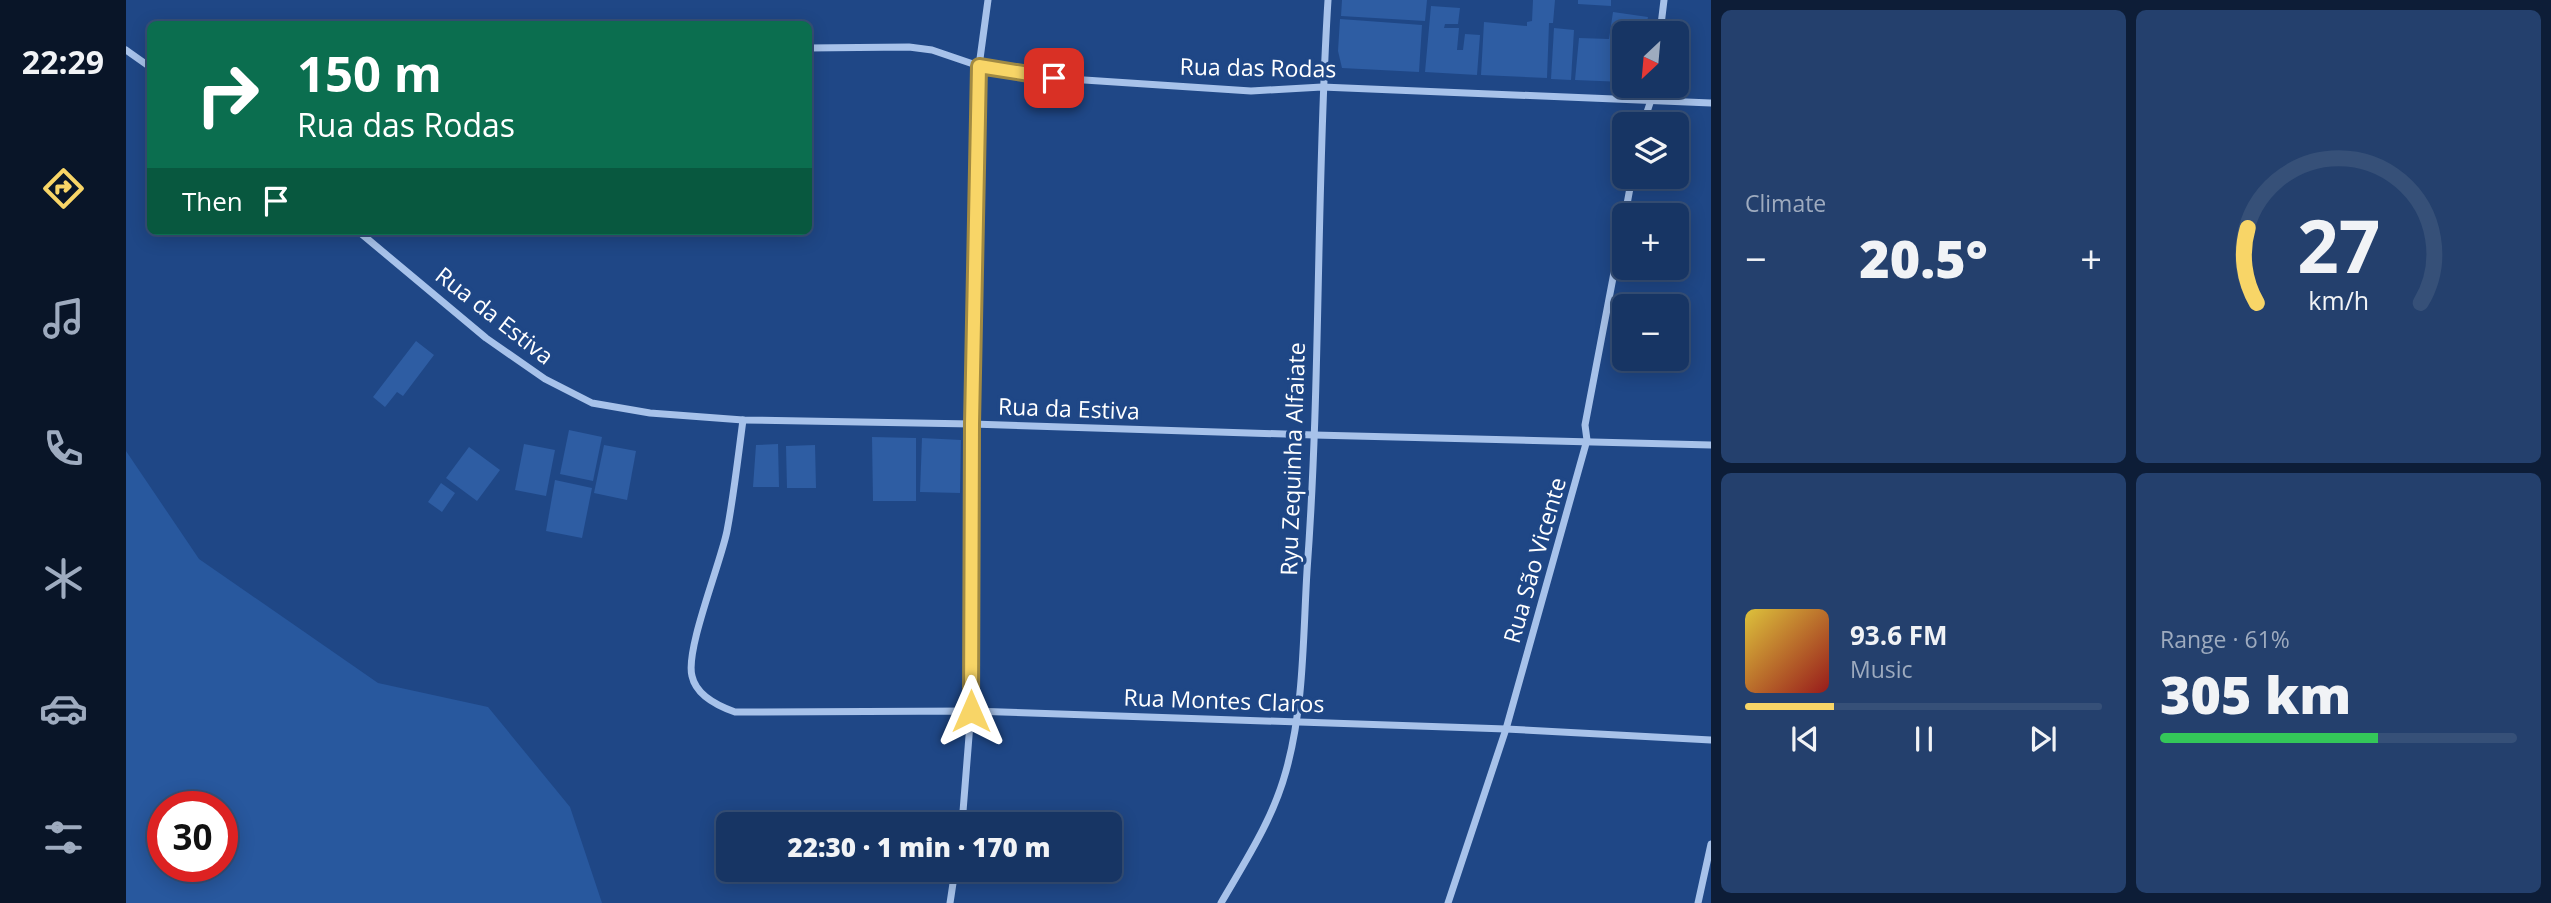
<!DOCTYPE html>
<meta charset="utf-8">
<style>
:root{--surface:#173564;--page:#24406d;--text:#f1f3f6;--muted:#9eabbf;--line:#365078;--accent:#f8d567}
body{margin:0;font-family:"Open Sans",sans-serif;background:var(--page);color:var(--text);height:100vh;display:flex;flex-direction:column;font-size:26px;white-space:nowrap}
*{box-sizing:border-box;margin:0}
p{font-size:23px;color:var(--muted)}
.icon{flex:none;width:38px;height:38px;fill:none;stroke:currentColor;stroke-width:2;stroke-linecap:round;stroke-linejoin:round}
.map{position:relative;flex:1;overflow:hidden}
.details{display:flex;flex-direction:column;gap:10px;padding:10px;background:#0d1d37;width:840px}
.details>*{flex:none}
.banner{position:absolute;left:21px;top:21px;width:665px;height:214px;border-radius:10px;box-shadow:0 4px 18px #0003,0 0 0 2px var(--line);background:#0b6e4f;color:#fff;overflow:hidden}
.needle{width:46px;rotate:206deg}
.fabs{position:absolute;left:1486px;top:21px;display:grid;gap:14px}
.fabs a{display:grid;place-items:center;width:77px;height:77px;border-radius:10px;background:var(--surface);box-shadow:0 4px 18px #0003,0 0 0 2px var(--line);font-size:35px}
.speed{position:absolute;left:21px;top:791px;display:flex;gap:14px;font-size:35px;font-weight:700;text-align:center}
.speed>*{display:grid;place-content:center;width:91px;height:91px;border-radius:50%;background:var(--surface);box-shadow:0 4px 18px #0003,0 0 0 2px var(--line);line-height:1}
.speed .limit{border:10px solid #d22;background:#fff;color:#111}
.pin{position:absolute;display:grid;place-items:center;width:60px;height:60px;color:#fff;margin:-30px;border-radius:14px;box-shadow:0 4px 10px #0006}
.me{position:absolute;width:77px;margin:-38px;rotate:0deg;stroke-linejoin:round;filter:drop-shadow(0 0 5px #0008)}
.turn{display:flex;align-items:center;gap:24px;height:147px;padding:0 35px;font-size:32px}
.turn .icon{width:91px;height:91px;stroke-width:2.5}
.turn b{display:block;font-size:49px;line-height:60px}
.then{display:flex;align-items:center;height:66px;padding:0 35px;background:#0003;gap:14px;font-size:26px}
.big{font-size:52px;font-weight:800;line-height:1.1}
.details .tile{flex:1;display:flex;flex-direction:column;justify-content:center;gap:10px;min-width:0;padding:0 24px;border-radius:10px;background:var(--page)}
.details .dial{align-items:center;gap:0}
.dial svg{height:182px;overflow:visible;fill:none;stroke:var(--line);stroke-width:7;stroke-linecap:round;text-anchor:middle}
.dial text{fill:var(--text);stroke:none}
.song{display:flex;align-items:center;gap:21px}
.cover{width:84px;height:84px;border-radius:10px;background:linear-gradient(135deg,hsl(50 70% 55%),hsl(0 70% 35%))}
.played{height:7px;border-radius:4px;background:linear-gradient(90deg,var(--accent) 25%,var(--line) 25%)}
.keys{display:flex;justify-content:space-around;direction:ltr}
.heat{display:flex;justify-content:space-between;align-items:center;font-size:38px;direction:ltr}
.charge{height:10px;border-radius:5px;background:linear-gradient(90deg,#34c759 61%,var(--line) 0)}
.details .tiles{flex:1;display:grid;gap:10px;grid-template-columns:repeat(2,1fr)}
.trip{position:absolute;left:590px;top:812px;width:406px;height:70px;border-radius:10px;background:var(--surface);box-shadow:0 4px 18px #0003,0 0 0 2px var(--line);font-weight:800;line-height:70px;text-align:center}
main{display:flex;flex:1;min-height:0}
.tabs{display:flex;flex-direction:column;width:126px;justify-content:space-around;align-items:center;background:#091528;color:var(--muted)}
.tabs .icon{width:49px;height:49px}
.tabs .current{color:var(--accent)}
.tabs b{font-size:32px;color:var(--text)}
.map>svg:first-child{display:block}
.green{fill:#28589e;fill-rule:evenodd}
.building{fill:#2e5da3}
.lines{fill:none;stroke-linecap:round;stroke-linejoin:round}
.street{stroke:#a7c2ea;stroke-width:7}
.route-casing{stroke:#a18a43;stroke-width:18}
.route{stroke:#f8d567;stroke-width:12}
.labels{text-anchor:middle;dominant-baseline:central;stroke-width:7;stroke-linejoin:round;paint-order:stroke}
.street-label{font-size:23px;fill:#fff;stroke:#1f4786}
</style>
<main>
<nav class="tabs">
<b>22:29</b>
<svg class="icon current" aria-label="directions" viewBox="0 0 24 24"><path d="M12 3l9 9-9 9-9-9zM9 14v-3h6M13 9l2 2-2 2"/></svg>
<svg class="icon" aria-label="music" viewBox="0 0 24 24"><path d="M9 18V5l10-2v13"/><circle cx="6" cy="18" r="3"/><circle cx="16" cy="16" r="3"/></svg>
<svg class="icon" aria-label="phone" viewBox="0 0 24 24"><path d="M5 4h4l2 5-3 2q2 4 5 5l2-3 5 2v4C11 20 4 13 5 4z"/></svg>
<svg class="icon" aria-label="climate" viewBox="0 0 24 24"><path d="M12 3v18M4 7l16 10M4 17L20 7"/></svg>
<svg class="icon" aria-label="car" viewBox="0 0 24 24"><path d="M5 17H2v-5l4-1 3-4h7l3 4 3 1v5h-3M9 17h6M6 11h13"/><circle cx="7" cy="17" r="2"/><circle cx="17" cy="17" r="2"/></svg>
<svg class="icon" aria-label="filters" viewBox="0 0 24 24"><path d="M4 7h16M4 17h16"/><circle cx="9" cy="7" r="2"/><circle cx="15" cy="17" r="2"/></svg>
</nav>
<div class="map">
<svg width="1585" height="903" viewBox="0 0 1585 903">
<rect width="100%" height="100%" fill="#1f4786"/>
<path class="green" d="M0,451l73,108 179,124 110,24 82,100 32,96h-476zM37,807h59v59h-59z"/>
<g class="building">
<path d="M1216,0h85l-2,21 -84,-5z"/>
<path d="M1407,0h22l-2,23h-4l-2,55 -66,-3 3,-53 43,4v-4l5,-1z"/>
<path d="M1452,0h33v6l-33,-2z"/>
<path d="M1305,6l29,2 -2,16h-13l-1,4h15l-2,22h6l2,-16 15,1 -3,40 -52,-3z"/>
<path d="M1487,12l35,5 -3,16h-21v49l-49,-2 4,-42 30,1z"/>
<path d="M1214,19l82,6 -3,47 -77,-4 -4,-17z"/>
<path d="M1428,28l20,2 -3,50 -20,-1z"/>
<path d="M290,341l18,14 -31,41 -6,-4 -12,15 -12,-10z"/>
<path d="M443,430l33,7 -9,44 -33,-7z"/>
<path d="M746,437l44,1v63h-43z"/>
<path d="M796,438l39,2 -1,53 -40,-1z"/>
<path d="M398,444l31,6 -9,46 -31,-6z"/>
<path d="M652,444l1,43h-26l3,-42z"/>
<path d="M478,445l32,6 -9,49 -33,-7z"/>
<path d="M689,445l1,43h-29l-1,-42z"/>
<path d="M343,447l31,23 -23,31 -31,-23z"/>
<path d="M429,480l37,8 -10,50 -36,-7z"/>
<path d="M315,483l14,10 -13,19 -14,-10z"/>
</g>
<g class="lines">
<g class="street">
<path d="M1534,33l4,-33"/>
<path d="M682,48l101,-1 23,3 47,16 75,12 197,13 71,-4 389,16"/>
<path d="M0,50l24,17"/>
<path d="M1517,124l8,-24 2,-14"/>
<path d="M1499,215l7,-38"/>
<path d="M232,231l128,107 59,41 47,24 58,10 93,7 229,4 342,11 397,10"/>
<path d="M617,420c-5,37 -9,74 -16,111 -6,31 -42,119 -35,145 4,19 26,30 43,36l236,-1 535,18 205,11"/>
<path d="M836,824l9,-113 1,-287 7,-358 9,-66"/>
<path d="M824,903l5,-33"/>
<path d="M1095,903c25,-43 52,-84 65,-132 18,-64 17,-134 21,-200 14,-190 9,-381 21,-571"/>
<path d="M1322,903l58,-174 81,-289 -2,-15 39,-205"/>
<path d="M1572,903l13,-59"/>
</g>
</g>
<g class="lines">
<defs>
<path id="route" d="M845,711l1,-287 7,-358 75,12"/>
</defs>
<use href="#route" class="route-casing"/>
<use href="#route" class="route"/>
</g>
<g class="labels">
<g class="street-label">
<text transform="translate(1132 67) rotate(1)">Rua das Rodas</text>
<text transform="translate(369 315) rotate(38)">Rua da Estiva</text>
<text transform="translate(943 408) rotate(2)">Rua da Estiva</text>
<text transform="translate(1166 459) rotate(-88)">Ryu Zequinha Alfaiate</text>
<text transform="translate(1408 560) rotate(-74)">Rua São Vicente</text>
<text transform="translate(1098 700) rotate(2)">Rua Montes Claros</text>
</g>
</g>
</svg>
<div class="fabs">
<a><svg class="needle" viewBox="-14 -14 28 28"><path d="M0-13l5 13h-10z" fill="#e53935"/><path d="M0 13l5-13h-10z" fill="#9eabbf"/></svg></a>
<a><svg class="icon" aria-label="layers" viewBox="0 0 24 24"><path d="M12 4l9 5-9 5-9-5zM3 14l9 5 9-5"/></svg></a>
<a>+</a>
<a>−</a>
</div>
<div class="speed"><div class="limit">30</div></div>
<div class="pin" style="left:928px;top:78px;background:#d93025"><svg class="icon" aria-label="arrive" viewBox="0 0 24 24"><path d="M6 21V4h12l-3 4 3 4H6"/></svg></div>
<svg class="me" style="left:845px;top:711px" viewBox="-20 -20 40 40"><path d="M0-17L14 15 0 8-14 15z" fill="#f8d567" stroke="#fff" stroke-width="4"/></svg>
<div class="trip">22:30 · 1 min · 170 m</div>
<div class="banner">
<div class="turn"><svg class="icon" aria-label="right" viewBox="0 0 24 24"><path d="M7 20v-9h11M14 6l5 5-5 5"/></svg><div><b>150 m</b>Rua das Rodas</div></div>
<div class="then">Then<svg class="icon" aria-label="arrive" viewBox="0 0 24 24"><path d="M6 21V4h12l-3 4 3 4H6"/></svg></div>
</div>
</div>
<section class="details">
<div class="tiles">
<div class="tile"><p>Climate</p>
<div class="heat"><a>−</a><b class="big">20.5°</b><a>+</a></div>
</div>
<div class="tile dial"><svg viewBox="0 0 100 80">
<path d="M14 69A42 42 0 1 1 86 69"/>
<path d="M14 69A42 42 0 0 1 10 36" stroke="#f8d567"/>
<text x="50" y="56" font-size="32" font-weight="700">27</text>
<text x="50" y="72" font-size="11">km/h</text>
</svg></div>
<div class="tile">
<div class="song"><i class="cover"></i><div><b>93.6 FM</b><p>Music</p></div></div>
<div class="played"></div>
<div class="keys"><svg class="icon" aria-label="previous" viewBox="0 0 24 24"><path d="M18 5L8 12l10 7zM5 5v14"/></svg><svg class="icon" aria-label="pause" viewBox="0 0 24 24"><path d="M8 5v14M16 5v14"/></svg><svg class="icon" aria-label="next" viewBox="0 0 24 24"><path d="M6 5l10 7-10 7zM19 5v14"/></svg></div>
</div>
<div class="tile"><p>Range · 61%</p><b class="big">305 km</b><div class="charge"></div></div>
</div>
</section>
</main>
